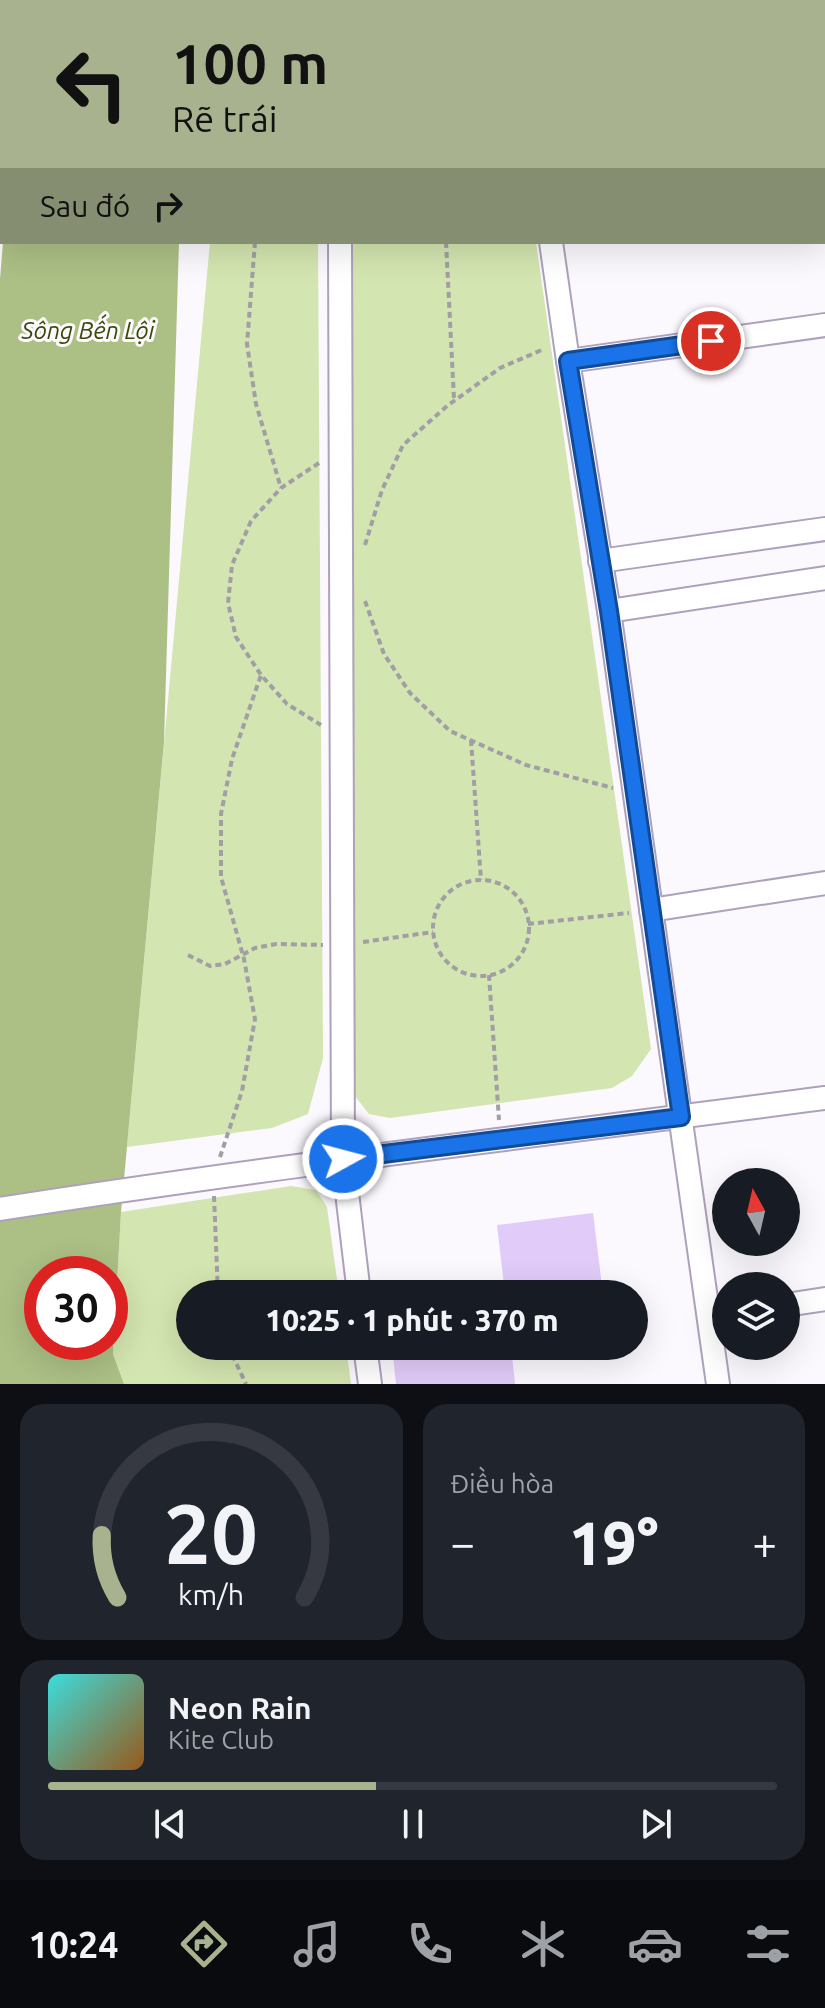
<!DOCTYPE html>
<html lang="vi">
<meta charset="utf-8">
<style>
:root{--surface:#171b24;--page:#20242c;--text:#f1f3f6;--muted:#9ea1a6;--line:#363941;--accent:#a8b28e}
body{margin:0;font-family:Ubuntu,sans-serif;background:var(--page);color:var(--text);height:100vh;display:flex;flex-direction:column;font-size:30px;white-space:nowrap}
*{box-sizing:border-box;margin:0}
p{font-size:26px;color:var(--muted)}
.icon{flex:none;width:44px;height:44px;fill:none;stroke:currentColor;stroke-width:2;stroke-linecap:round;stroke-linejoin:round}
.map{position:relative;height:1384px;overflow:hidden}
.details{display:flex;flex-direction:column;gap:20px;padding:20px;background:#0d0f14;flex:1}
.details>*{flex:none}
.hud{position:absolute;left:0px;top:0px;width:826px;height:244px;box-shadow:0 8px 32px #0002;background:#a8b28e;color:#111;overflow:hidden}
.needle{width:52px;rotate:352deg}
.tools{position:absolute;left:712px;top:1168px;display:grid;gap:16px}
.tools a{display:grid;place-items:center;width:88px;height:88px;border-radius:50%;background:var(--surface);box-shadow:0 8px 32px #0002;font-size:40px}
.speed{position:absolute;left:24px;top:1256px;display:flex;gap:16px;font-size:40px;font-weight:700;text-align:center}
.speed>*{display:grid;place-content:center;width:104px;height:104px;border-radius:50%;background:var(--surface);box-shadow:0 8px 32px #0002;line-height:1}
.speed .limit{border:12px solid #d22;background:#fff;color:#111}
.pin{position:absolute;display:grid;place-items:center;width:68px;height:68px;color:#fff;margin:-34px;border:4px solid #fff;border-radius:50%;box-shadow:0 2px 8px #0007}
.me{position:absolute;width:88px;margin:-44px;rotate:83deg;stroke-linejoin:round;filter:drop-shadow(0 0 6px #0008)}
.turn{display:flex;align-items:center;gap:28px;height:168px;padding:0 40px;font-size:36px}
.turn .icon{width:104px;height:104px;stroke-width:2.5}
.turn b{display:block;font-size:56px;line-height:68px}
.then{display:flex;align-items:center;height:76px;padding:0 40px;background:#0003;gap:16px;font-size:30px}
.big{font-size:60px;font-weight:800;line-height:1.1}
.details .tile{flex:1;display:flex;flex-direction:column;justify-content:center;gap:12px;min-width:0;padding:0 28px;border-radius:24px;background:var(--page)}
.details .dial{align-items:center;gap:0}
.dial svg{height:208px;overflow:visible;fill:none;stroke:var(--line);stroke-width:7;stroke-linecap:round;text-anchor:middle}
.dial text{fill:var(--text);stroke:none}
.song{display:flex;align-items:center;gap:24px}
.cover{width:96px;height:96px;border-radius:12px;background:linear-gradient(135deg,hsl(180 70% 55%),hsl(30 70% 35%))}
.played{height:8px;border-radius:4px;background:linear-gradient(90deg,var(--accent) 45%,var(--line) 45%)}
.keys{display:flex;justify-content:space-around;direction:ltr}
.heat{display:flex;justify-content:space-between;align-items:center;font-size:44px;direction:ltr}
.details .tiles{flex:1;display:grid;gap:20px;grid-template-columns:1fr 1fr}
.tile:last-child{grid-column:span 2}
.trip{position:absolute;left:176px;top:1280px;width:472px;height:80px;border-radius:40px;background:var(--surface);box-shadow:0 8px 32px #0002;font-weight:800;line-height:80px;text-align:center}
.tab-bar{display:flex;height:128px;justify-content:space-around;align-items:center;background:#090b0e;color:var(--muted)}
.tab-bar .icon{width:56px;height:56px}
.tab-bar .current{color:var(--accent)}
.tab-bar b{font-size:36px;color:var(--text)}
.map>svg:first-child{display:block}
.green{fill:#d3e5b0}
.water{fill:#acbf85;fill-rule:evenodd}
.building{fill:#e1ccf9}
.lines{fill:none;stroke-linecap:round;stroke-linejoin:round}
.minor-casing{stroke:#ada1bc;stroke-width:26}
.path{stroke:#a19ea5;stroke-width:4;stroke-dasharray:6 4;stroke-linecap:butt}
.minor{stroke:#fff;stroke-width:22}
.route-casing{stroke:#114b97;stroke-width:20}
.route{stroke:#1a73e8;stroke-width:14}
.labels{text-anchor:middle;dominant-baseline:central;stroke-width:6;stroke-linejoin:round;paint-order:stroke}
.water-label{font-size:24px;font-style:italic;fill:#394906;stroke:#fbf8fe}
</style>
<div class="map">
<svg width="825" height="1384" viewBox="0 0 825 1384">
<rect width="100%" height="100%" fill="#fbf8fe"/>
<g class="green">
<path d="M210,242h108l5,816 -15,56 -36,14 -145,19z"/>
<path d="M350,242h186l115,807 -19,27 -20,12 -222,30 -21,-4 -18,-23z"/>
<path d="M291,1186l25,4 11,17 12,87h-149v52h156l5,38h-227l-11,-30 8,-142z"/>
</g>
<path class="water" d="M3,242h176l-15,500 -43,470 -8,142 11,30h-124v-1105zM42,1274h68v68h-68z"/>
<g class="building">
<path d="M593,1213l10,81h-98l-8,-69z"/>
<path d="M392,1346h119l4,38h-119z"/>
</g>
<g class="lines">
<defs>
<g id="minor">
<path d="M518,0v2"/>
<path d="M346,2l1,-2"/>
<path d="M824,136h1"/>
<path d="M340,242l3,917 16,135"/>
<path d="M551,242l17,119 41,250 109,773"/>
<path d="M568,361l257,-36"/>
<path d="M600,561l225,-32"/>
<path d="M609,611l216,-33"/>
<path d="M651,910l174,-27"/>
<path d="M0,1209c274,-43 550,-75 825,-111"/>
<path d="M786,1305l39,-6"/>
<path d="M365,1346l5,38"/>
</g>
</defs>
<use href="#minor" class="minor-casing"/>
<g class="path">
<path d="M275,0v2"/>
<path d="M424,0v2"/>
<path d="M255,242l-8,102 9,60 25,84"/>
<path d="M446,242l8,157"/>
<path d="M319,463l-38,25 -30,33 -19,44 -4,38 8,34 25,38 26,29 34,21"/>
<path d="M365,545l17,-55 21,-45 44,-39 53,-38 44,-19"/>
<path d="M365,601l19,53 26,39 40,38 76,34 87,23"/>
<path d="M471,740l10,140"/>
<circle cx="481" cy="928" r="48"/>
<path d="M528,924l101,-11"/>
<path d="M363,942l70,-10"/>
<path d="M188,955l22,11 15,-2 30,-16 21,-4 47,1"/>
<path d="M489,975l10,145"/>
<path d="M220,1157l22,-66 13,-72 -11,-60 -23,-82v-63l11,-55 29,-84"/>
<path d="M214,1196l4,98"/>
<path d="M228,1346l18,38"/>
</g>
<use href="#minor" class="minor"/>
</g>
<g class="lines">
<defs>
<path id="route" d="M343,1159l338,-42 -72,-506 -41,-250 143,-20"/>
</defs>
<use href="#route" class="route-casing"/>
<use href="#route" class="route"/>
</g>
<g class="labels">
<g class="water-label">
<text x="88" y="330">Sông Bến Lội</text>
</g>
</g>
</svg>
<div class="tools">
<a><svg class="needle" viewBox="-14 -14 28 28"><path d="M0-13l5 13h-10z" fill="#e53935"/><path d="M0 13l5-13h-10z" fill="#9ea1a6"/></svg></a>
<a><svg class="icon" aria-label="layers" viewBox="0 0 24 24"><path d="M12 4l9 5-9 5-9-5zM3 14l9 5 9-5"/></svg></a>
</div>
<div class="speed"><div class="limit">30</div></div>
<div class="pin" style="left:711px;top:341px;background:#d93025"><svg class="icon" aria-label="arrive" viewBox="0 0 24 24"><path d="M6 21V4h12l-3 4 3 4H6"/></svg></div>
<svg class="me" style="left:343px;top:1159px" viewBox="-20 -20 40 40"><circle r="17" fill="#1a73e8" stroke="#fff" stroke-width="3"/><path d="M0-11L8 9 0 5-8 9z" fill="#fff"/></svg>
<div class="trip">10:25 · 1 phút · 370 m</div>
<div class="hud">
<div class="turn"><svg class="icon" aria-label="left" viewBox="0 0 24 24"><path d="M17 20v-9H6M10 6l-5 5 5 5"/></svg><div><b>100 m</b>Rẽ trái</div></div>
<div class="then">Sau đó<svg class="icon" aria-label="right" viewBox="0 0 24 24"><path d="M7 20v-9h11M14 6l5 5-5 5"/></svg></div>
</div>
</div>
<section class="details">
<div class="tiles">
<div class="tile dial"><svg viewBox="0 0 100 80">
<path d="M14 69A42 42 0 1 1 86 69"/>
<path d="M14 69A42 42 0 0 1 8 45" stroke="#a8b28e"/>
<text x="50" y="56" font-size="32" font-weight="700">20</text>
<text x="50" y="72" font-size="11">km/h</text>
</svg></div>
<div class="tile"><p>Điều hòa</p>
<div class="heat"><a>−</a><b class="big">19°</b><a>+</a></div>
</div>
<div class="tile">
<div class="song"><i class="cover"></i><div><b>Neon Rain</b><p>Kite Club</p></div></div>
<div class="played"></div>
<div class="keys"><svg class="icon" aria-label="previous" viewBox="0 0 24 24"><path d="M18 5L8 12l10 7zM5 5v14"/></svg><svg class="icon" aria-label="pause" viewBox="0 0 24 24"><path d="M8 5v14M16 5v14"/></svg><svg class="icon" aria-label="next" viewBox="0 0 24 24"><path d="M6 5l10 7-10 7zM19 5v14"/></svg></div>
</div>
</div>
</section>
<nav class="tab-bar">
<b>10:24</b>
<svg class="icon current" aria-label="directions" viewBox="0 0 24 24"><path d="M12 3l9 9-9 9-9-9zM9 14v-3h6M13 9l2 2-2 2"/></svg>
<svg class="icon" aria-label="music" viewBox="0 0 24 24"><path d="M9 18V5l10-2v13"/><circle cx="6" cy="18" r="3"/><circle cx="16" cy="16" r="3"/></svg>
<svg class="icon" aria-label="phone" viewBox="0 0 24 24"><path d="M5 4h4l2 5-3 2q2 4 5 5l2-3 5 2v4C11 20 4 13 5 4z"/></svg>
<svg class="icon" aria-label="climate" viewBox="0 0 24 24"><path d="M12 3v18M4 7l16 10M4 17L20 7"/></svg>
<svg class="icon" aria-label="car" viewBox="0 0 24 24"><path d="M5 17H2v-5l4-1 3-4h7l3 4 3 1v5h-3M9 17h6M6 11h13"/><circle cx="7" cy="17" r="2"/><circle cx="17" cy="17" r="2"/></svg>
<svg class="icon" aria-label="filters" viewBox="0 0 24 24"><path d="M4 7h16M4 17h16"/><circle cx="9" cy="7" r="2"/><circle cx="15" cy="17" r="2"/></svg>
</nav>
